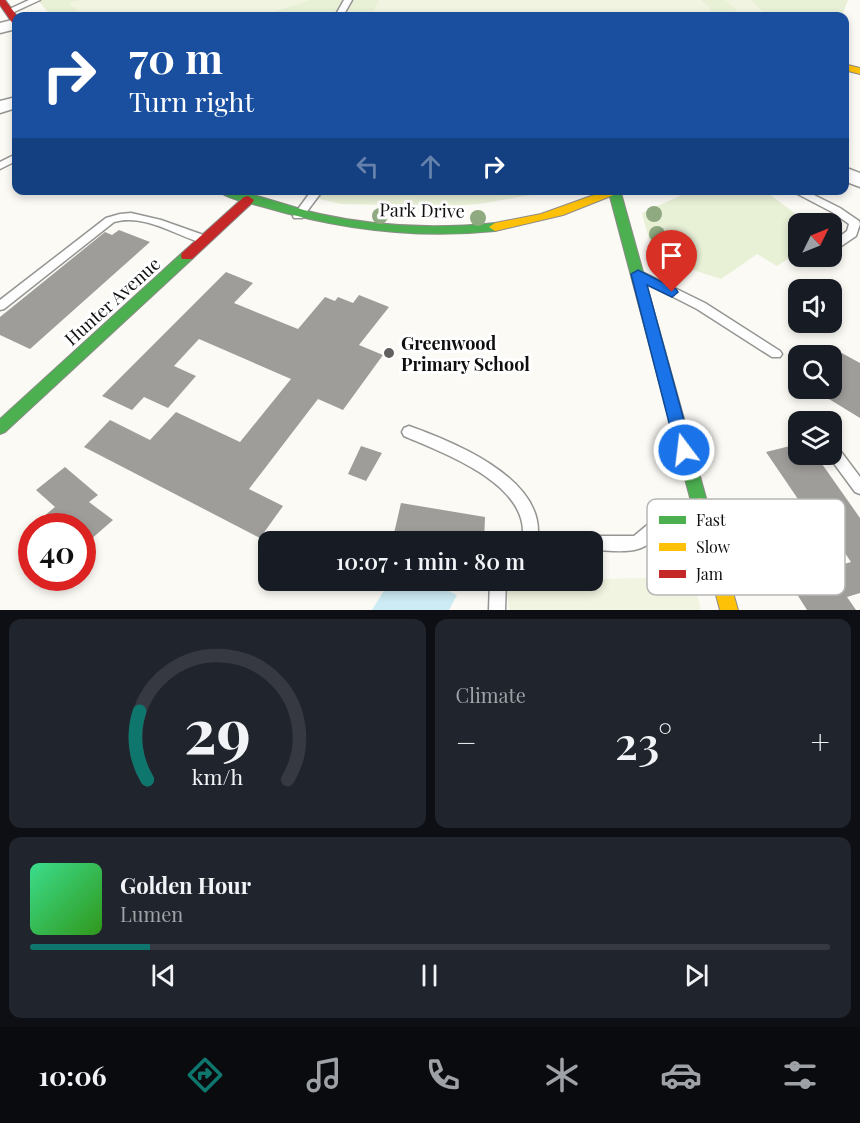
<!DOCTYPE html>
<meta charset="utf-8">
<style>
:root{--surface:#171b24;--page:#20242c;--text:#f1f3f6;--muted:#9ea1a6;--line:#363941;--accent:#0f766e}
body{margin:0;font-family:"Playfair Display",serif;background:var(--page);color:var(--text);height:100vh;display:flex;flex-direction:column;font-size:22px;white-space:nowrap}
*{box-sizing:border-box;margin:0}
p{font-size:20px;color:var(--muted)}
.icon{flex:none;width:33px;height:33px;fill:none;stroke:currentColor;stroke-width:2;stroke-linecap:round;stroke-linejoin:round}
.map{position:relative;height:610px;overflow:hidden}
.details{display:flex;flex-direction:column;gap:9px;padding:9px;background:#0d0f14;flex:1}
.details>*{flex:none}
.guide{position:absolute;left:12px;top:12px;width:837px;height:183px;border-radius:12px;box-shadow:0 3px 9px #0003;background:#1a4fa0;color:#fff;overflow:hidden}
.needle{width:39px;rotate:47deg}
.controls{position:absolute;left:788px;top:213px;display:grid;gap:12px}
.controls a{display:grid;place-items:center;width:54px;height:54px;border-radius:12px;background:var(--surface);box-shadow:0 3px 9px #0003;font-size:30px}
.speed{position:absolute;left:18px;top:513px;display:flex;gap:12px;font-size:30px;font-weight:700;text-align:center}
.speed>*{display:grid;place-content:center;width:78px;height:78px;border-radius:50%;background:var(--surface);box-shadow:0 3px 9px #0003;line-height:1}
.speed .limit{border:9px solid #d22;background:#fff;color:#111}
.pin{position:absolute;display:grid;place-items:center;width:51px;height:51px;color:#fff;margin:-62px -26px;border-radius:50% 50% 50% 0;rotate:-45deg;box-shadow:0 0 6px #0007}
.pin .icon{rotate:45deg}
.me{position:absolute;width:66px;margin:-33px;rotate:345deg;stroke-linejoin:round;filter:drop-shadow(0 0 4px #0008)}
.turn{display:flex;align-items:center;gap:21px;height:126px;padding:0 18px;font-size:27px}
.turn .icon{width:78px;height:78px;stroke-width:2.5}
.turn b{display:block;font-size:42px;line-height:51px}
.lanes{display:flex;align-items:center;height:57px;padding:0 18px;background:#0003;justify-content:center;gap:30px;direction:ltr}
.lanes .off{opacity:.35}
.big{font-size:45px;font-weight:600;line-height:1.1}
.details .card{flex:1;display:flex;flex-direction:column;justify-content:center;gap:9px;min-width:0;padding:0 21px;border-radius:12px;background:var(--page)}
.details .dial{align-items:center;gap:0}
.dial svg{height:156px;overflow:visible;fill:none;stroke:var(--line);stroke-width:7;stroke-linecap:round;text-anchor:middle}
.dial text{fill:var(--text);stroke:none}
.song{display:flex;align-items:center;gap:18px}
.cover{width:72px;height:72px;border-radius:9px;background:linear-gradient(135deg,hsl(150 70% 55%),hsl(110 70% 35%))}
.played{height:6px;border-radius:3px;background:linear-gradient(90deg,var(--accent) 15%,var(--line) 15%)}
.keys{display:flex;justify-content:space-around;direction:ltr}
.heat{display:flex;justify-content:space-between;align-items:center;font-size:33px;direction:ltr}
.details .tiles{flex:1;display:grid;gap:9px;grid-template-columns:1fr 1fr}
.card:last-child{grid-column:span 2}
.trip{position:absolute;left:258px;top:531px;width:345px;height:60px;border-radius:12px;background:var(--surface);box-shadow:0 3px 9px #0003;font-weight:600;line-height:60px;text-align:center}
.tab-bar{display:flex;height:96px;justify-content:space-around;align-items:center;background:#090b0e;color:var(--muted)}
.tab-bar .icon{width:42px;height:42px}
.tab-bar .current{color:var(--accent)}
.tab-bar b{font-size:27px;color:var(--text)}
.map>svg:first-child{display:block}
.green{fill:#e8f0d6}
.pitch{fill:#f1f4e0}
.water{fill:#cdebf4}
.building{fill:#9f9d9a}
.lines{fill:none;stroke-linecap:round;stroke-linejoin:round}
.lane-casing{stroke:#959593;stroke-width:3}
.street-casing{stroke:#959593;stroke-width:3}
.fast-casing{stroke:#8c8b89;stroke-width:2}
.slow-casing{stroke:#8c8b89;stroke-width:2}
.jam-casing{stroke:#8c8b89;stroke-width:2}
.lane{fill:#fefefe;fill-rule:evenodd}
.street{fill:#fefefe;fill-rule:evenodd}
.fast{fill:#4caf50;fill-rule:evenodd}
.slow{fill:#ffc107;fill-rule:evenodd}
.jam{fill:#c62828;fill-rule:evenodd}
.tree{fill:#8fa980}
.route{fill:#1a73e8;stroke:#114b97;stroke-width:1.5}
.poi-dot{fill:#626160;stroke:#fff;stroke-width:2}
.labels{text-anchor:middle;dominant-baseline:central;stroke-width:6;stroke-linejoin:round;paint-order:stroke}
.street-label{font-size:18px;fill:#0f0f0f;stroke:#fff}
.poi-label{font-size:18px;font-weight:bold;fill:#0f0f0f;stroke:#fff;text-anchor:start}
.key{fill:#fff;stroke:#b7b7b7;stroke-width:1.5}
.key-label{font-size:16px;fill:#0f0f0f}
</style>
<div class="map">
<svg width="860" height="610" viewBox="0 0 860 610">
<rect width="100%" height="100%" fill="#fbfaf5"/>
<g class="green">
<path d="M38,0h810l-6,16h-791z"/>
<path d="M286,191h255l-11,4 -51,9 -33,2 -105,-2z"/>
<path d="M691,191h74l43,32 -10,1v28l-21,14 -20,-12 -36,25 -52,-17 -17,-11 -10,-38z"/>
</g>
<g class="pitch">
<path d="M79,0h232l-50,16h-178l-14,-13z"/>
<path d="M379,0h322l9,8 2,8h-341z"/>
<path d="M725,0h26l13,13h-25z"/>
<path d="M692,577l9,33h-192l-3,-29z"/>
</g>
<path class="water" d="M390,581h38l29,14 -8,15h-77z"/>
<g class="building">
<path d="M119,230l31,12 -120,107 -30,-14v-18l105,-85 7,3z"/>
<path d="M226,272l27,11 -19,20 64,26 27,-32 10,4 3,-4 15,6 6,-8 30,12 -30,38 24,10 -40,55 -25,-11 -69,90 34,17 -23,32 -176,-91 26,-27 40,20 26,-28 64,30 51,-63 -92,-40 -25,27 22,10 -28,32 -24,-11 -12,13 -30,-14z"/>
<path d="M827,345l33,18v55l-49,-30h20v-32h-14z"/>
<path d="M798,444v10h17l45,64v75l-13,4 9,13h-49l-19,-30 63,-18 -40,-59 -9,2 -36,-53z"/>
<path d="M361,446l21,7 -16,28 -18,-7z"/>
<path d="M65,467l33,28 -9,7 24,18 -31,27v-21h-50l23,-19 -19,-17z"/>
<path d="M401,503l84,14 -1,25h-92z"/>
</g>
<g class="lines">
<defs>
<g id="lane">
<path d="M29,0h11l-28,13 -7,-2z"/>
<path d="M344,0h8l-9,16h-8z"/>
<path d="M16,154v7l-16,8v-7z"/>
<path d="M312,190h11l-21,28h-8l-1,-2z"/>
<path d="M790,190h14l36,18 19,13 1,3 -4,12 -25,17v-10l16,-12 2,-7 -17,-12z"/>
<path d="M131,213l30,7 48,17 2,3 -6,4c-28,-8 -61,-31 -91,-22l-110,87 -4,1v-10l106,-82 14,-4z"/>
<path d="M642,272l63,31 75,48 2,3 -2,3h-8l-75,-48 -59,-30 -2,-3 2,-3z"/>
<path d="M409,426c45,16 131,51 129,107l32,4 2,5h-61l2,-5 10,-3c2,-52 -80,-81 -119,-98l-2,-4 2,-4z"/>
<path d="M831,443l5,2 24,32v17l-5,-2 -28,-38h4z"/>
<path d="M677,509h20l5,2 2,5 -2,5c-9,3 -19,0 -28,3 -11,4 -17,14 -26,20 -14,11 -38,6 -56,6v-8h-7l2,-4 5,-2h42l23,-19z"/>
<path d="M490,580h16l-1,30h-16z"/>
</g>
<g id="street">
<path d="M16,19v10l-16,4v-10z"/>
<path d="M16,97v11l-16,5v-12z"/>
<path d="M844,167l16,6v14l-16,-6z"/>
</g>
<g id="fast">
<path d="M217,190c35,0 70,17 103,24 58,13 116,15 175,9l6,4 -6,4c-79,8 -154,-1 -231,-24 -14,-4 -35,-7 -47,-17z"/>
<path d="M611,190h8l2,3 87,312 -2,5 -6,2 -6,-2 -2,-5 -83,-312z"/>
<path d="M187,252l6,4 -1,3 -187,173 -5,2v-15l182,-166z"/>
</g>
<g id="slow">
<path d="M844,64l16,4v6l-16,-4z"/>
<path d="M608,190h18l-63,25 -68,16 -6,-4 6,-4 46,-9z"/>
<path d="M700,498l6,2 2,5 30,105h-18l-28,-105 2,-5z"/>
</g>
<g id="jam">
<path d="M0,0h5l12,16 -1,9 -3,-1 -13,-19z"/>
<path d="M248,196l6,4 -2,3 -60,56h-10l-1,-3 1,-3 62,-56z"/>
</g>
</defs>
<use href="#lane" class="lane-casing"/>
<use href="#street" class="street-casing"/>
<use href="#fast" class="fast-casing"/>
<use href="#slow" class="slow-casing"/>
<use href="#jam" class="jam-casing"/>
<use href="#lane" class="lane"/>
<use href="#street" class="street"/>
<use href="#fast" class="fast"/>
<use href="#slow" class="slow"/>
<use href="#jam" class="jam"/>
</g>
<g class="tree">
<circle cx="654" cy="214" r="8"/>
<circle cx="380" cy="216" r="8"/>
<circle cx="478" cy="218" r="8"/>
<circle cx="657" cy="234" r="8"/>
</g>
<path class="route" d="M638,270l38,19 2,3 -6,5 -25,-12 45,165 -2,5 -6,2 -6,-2 -2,-5 -45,-176z"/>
<circle class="poi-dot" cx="389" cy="353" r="6"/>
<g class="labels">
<g class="street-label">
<text transform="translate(422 210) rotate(1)">Park Drive</text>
<text transform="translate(112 301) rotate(-42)">Hunter Avenue</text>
</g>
<g class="poi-label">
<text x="401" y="343">Greenwood<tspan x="401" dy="21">Primary School</tspan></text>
</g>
</g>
<rect x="647" y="499" width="198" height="96" rx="9" class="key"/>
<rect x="659" y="516" width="27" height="8" fill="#4caf50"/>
<rect x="659" y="543" width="27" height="8" fill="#ffc107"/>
<rect x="659" y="570" width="27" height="8" fill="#c62828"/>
<g class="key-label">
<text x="696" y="526">Fast</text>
<text x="696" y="553">Slow</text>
<text x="696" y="580">Jam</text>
</g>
</svg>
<div class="controls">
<a><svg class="needle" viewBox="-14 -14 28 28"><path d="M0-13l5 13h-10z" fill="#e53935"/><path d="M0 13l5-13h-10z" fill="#9ea1a6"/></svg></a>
<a><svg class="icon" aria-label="sound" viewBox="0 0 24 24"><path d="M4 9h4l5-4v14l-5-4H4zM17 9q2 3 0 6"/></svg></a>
<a><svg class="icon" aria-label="search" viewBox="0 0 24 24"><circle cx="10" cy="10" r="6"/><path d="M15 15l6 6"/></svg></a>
<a><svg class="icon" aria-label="layers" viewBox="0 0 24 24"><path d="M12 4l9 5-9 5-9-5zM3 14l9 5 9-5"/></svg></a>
</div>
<div class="speed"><div class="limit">40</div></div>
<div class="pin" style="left:672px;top:292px;background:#d93025"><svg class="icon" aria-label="arrive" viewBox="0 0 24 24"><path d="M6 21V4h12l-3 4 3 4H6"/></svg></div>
<svg class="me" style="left:684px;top:450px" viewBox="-20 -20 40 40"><circle r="17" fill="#1a73e8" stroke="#fff" stroke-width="3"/><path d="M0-11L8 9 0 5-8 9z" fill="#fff"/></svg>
<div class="trip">10:07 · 1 min · 80 m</div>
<div class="guide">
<div class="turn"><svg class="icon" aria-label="right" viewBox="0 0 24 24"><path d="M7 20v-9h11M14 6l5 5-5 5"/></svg><div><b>70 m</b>Turn right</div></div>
<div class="lanes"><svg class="icon off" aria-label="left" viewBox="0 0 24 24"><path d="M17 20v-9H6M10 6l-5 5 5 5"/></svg><svg class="icon off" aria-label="ahead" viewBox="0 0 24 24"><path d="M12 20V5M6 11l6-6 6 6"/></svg><svg class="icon" aria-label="right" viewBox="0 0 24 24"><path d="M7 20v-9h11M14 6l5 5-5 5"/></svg></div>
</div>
</div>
<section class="details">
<div class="tiles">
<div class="card dial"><svg viewBox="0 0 100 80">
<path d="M14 69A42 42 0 1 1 86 69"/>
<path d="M14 69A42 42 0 0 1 10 34" stroke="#0f766e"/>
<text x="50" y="56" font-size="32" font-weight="700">29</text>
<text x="50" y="72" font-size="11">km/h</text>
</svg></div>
<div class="card"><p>Climate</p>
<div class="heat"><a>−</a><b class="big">23°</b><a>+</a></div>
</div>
<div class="card">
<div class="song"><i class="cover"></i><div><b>Golden Hour</b><p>Lumen</p></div></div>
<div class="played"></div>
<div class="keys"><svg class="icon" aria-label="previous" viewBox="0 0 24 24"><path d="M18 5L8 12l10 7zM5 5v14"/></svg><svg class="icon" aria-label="pause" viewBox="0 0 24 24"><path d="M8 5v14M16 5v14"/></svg><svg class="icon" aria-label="next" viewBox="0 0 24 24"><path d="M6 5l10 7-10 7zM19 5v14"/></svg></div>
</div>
</div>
</section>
<nav class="tab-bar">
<b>10:06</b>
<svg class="icon current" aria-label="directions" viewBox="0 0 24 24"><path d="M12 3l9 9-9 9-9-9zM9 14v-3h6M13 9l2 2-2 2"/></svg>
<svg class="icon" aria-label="music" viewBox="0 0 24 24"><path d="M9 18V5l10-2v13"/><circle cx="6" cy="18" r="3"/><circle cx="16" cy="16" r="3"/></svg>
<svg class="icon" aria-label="phone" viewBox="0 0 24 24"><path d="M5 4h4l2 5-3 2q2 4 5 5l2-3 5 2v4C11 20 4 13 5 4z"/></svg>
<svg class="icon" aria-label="climate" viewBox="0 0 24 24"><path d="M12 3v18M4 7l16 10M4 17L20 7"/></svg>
<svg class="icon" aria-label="car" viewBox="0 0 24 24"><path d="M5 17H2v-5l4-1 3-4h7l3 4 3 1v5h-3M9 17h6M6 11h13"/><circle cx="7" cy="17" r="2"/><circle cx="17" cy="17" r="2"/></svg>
<svg class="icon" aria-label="filters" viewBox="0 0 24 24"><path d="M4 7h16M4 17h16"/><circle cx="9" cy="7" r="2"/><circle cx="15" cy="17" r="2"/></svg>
</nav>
